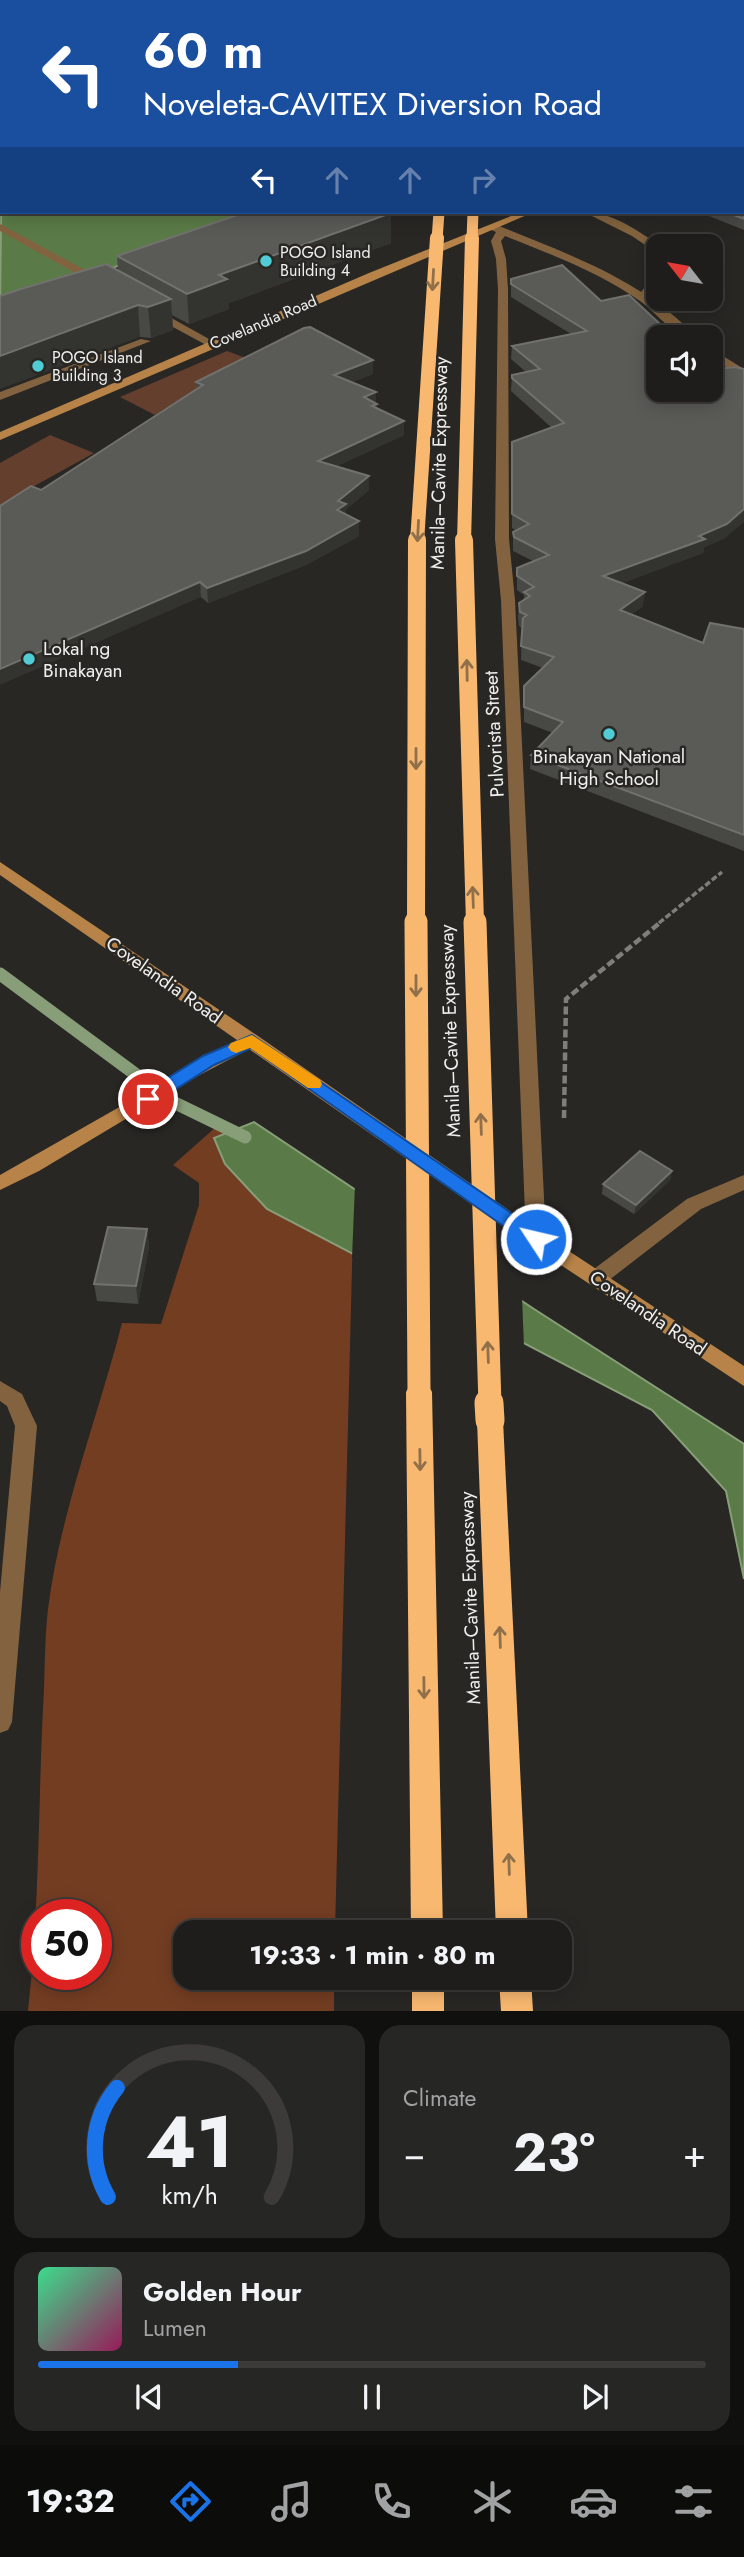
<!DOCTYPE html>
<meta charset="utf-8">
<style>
:root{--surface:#1e1d1b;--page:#262624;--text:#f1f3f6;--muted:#a1a2a3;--line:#3c3b3a;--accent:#1a73e8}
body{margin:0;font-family:Jost,sans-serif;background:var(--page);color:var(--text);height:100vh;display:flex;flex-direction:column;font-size:26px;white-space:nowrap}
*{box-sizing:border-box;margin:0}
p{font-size:23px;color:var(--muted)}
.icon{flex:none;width:38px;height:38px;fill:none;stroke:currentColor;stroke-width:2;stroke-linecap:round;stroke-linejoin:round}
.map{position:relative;height:2011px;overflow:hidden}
.drawer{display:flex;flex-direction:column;gap:14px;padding:14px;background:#10100f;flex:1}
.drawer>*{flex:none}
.guide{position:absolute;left:0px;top:0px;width:746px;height:214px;box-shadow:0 4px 18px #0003,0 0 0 2px var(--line);background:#1a4fa0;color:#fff;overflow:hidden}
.needle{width:46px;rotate:301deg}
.tools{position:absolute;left:646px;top:234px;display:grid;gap:14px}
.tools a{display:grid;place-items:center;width:77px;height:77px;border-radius:14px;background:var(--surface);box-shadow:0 4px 18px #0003,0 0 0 2px var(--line);font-size:35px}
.speed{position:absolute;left:21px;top:1899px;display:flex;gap:14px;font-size:35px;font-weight:700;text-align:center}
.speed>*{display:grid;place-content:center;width:91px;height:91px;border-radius:50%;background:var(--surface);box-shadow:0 4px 18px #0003,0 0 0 2px var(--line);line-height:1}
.speed .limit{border:10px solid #d22;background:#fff;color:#111}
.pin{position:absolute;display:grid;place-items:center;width:60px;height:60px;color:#fff;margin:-30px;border:4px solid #fff;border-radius:50%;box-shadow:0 2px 7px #0007}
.me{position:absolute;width:77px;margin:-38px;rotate:305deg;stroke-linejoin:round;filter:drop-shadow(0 0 5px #0008)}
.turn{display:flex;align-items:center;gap:24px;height:147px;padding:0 28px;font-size:32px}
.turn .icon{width:91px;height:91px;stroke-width:2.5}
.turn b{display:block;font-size:49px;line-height:60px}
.lanes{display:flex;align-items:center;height:66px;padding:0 28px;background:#0003;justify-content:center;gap:35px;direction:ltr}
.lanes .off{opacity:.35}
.big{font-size:52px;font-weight:700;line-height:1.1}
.drawer .widget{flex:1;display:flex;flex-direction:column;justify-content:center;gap:10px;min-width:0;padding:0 24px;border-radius:21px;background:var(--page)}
.drawer .dial{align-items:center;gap:0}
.dial svg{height:182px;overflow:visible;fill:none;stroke:var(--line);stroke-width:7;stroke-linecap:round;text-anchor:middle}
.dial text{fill:var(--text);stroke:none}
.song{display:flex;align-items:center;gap:21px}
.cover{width:84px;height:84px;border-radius:10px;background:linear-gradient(135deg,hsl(150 70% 55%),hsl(330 70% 35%))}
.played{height:7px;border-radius:4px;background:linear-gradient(90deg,var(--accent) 30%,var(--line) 30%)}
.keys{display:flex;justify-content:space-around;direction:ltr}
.heat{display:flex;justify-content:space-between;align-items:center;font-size:38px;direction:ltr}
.drawer .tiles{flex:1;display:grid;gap:14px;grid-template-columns:1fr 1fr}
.widget:last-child{grid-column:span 2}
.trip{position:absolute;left:173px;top:1920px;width:399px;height:70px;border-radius:21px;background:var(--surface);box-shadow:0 4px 18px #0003,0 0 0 2px var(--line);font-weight:700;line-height:70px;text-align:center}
.dock{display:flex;height:112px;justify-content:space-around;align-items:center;background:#0c0c0b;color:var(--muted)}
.dock .icon{width:49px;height:49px}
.dock .on{color:var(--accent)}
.dock b{font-size:32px;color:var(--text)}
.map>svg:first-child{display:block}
.green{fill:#643f2e}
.forest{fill:#733d22;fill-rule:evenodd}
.water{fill:#5a7b47;stroke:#879e79;stroke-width:2}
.pier{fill:#282724}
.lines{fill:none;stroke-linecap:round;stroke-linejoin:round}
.stream{stroke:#879e79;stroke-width:13}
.path-far1{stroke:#7f7e7b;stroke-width:3.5;stroke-dasharray:6 2.5;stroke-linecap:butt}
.path{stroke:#7f7e7b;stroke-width:4.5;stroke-dasharray:8 3.5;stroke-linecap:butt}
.service{fill:#83633f;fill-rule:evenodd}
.minor{fill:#83633f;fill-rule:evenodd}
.secondary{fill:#b78348;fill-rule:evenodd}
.motorway{fill:#f9b870;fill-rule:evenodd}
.motorway-bridge-far4{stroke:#f9b870;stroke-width:11}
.motorway-bridge-far3{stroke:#f9b870;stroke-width:14}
.motorway-bridge-far2{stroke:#f9b870;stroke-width:18}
.motorway-bridge-far1{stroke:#f9b870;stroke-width:23}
.motorway-bridge{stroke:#f9b870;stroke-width:29}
.wall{fill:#484845}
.shaded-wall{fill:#333330}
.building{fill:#5a5a57;stroke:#71716e;stroke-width:2}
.oneway{stroke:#90704a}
.route{fill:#1a73e8;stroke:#114b97;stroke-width:2}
.slow{fill:#f59e0b}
.poi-dot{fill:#51ccd4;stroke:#282724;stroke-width:2.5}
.labels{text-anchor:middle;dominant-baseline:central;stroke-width:5;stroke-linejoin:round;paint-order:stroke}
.far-poi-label{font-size:16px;fill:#f0efed;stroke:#282724;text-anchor:start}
.far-street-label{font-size:16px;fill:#f0efed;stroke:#282724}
.street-label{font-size:19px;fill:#f0efed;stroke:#282724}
.poi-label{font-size:19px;fill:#f0efed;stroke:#282724;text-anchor:start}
</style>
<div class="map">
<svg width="744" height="2011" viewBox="0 0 744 2011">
<rect width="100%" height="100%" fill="#282724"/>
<g class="green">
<path d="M227,351l19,7 -91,57 -35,-18z"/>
<path d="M50,435l44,18 -94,52v-42z"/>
</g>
<path class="forest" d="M217,1126l136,102 -18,704h-149v46h148v33h-306c12,-107 10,-215 16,-322 1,-27 1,-54 4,-80 12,-96 50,-192 74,-286l39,1 38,-119v-22l-26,-18zM37,1914h59v60h-59z"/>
<g class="water">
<path d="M2,145v67h279l-281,93z"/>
<path d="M254,1122l280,187 210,135v135l-18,-88 -74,-81 -385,-201 -42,-45 -11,-26z"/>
</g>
<path class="pier" d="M355,1184l167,113 2,50 -172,-89z"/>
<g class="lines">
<path class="stream" d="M0,974l173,128 72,35"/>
<path class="path-far1" d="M659,923l63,-51"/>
<path class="path" d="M564,1118l2,-119 95,-77"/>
<g class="service">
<path d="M584,212c27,-1 56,20 78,35h-4v5l-4,-1 -22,-15z"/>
<path d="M0,224l105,57 1,2 -9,2 -97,-54z"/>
<path d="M658,273v11l-9,14 -10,2 -2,-2 17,-24z"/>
<path d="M149,310h8l61,34 -10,2 -59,-32z"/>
<path d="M141,339l10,2 -151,59v-8z"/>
<path d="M0,1381l22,13 15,32 -25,296 -4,8 -8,3v-141l15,-166 -8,-20 -7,-5z"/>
</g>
<g class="minor">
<path d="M489,225h8c70,29 147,55 200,113 -23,0 -39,-24 -57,-37 -41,-29 -90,-47 -135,-65l-4,5 5,18 2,30 1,250 6,61 31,639 -3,5 -7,3 -7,-3 -3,-5 -25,-639 -6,-61 3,-250 -2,-30 -5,-18 5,-9 -7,-3z"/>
<path d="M710,348l34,21v9l-34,-21z"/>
<path d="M744,1175v15l-43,19 -97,75 -7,2 -7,-2 -3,-6 3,-6 97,-73z"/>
</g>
<g class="secondary">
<path d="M521,212h13l-534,228v-8l369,-159z"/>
<path d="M0,862l258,174 285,198 201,132v20l-215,-142 -280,-195 -55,29 -155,93 -39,19v-15l237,-135 -237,-165z"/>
</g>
<g class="motorway">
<path d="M459,0h10l-11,2z"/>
<rect x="487" y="0" width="10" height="2"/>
<path d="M419,1382l9,3 4,7 11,540h-32l-5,-540 4,-7z"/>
<path d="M490,1409l9,4 4,7 25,512h-32l-19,-512 4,-7z"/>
<rect x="412" y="1978" width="32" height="33"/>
<path d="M499,1978h32l2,33h-32z"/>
</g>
<g class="motorway-bridge-far4">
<path d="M437,240l2,-28"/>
<path d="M472,240l1,-28"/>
</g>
<g class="motorway-bridge-far3">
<path d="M417,542l20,-304"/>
<path d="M464,542l8,-304"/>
</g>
<g class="motorway-bridge-far2">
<path d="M464,540l11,383"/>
<path d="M416,923l1,-383"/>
</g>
<g class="motorway-bridge-far1">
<path d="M416,922l3,470"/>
<path d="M475,922l15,483"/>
</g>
<path class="motorway-bridge" d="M489,1403l1,17"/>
</g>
<g class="wall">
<path d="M744,138v92l-35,-14 1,-4h34z"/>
<path d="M391,243l-162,60v6l-40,15 -17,-9 1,15 -22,8 -11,-1 -22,-66 -1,-15z"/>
<path d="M562,265l163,273 -21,9 -1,6 -82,30 22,23 -11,8 71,29 41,-14v222l-214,-82 1,-14 22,-22 -29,-11v-36l19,-18 -22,-8 1,-32 -3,-2 -1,-9 1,-14 5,-3v-5l-7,-5v-22l16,-7 -20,-10v-19l4,-1 -5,-3v-86l40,-14 -41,-37 1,-16 14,-3 -15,-13 1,-13 59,-12 -60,-37v-18z"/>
<path d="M373,374l-22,8 26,22v4l27,13v14l-67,31 32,24 -23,19v6l13,6v15l-53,29 -98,38 -7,-6 -200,-90 40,-17 156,-101 -1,-7z"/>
<path d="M672,1171l-2,9 -36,34 -32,-20 1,-10z"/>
<path d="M147,1229l2,18 -11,57 -41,-3 -3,-17z"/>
</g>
<g class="shaded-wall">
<path d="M2,71v28l-2,1v-28z"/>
<path d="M391,213v30l-162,60v6l-40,15 -2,-30 32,-19z"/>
<path d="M171,299l2,31 -22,8 -3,-31z"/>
<path d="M138,305l2,32 -140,52v-33z"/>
<path d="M373,360v14l-38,15 -1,-14z"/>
<path d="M376,392v12h1v14l-13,-21z"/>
<path d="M404,421v14l-86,40v-14z"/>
<path d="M369,476v14l-23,19v10l-9,-9 1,-9z"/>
<path d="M744,509v13l-19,16 -21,9 -1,6 -101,38 1,-15 96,-40z"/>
<path d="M359,521v15l-53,29 -98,38 -1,-15z"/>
<path d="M200,582l1,15 -201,88v-16z"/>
<path d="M645,592l-2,14 -25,18 2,-14z"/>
<path d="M672,1171l-2,9 -36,34 2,-9z"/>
<path d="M147,1229l2,18 -11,57 -2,-18z"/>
</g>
<g class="building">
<path d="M0,0h89l9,2h-96v69l-2,1z"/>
<path d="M103,0h8l9,2h-17z"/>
<path d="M744,138v81l-18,-7h18z"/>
<path d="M246,212h142l3,1 -172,62 8,4 -40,15 -70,-38z"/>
<path d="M106,264l65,35 -23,8 -10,-2 -138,51v-60l24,-8z"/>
<path d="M562,265l39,36 28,-6 46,43h-17v52h52v-20l25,-3 9,2v140l-17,15 -28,12 6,3 -102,37 42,16 -25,18 83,33 7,-20 34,6v206l-213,-80 32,-33 -39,-15v-21l30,-29 -33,-11 2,-28 4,-3 -7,-3 -1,-9 11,-7 -6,-4 10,-5 -17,-11v-8l32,-13 -35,-18 -1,-5 16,-8 -17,-10v-72l52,-19 -52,-45v-3l28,-6 -28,-23 75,-15 -76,-47v-5z"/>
<path d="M310,327l63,33 -39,15 42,17 -12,5 13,7 -5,2 32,15 -86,40 51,15 -31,25 8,3 -9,6 22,11 -53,30 -99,37 -7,-6 -200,87v-163l31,-20 10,4 162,-105 -7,-3 108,-54z"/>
<path d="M640,1151l32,20 -36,34 -33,-21z"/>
<path d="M108,1227l39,2 -11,57 -42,-2z"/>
</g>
<defs><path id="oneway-shaft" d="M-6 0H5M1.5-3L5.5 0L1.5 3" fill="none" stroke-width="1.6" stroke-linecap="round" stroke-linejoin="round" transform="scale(1.75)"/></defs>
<g class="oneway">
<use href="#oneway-shaft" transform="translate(433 280) rotate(93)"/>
<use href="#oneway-shaft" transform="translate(418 531) rotate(93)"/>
<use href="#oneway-shaft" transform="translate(467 670) rotate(-91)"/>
<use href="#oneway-shaft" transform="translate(416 759) rotate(90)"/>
<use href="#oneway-shaft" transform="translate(473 897) rotate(-92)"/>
<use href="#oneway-shaft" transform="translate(416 986) rotate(90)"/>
<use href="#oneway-shaft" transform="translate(481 1124) rotate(-92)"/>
<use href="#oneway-shaft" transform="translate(488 1352) rotate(-92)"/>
<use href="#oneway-shaft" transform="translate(420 1460) rotate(89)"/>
<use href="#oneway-shaft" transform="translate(500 1637) rotate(-92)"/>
<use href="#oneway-shaft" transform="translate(424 1688) rotate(89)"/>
<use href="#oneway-shaft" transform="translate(509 1864) rotate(-92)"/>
</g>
<path class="route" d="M252,1035l290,199 2,5 -2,5h-13l-278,-196 -37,17 -60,38h-12l-2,-4 2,-5 61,-38z"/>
<path class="slow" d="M252,1035l68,45 2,4 -2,4h-12l-58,-40 -14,5 -5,-2 -3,-4 3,-4z"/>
<g class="poi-dot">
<circle cx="266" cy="261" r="7"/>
<circle cx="38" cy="366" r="7"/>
<circle cx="29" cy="659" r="7"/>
<circle cx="609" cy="734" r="7"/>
</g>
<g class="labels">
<g class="far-poi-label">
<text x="280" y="252">POGO Island<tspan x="280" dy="18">Building 4</tspan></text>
<text x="52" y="357">POGO Island<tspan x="52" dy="18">Building 3</tspan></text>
</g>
<g class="far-street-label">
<text transform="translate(263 322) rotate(-23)">Covelandia Road</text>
</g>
<g class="street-label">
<text transform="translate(439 463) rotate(-89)">Manila–Cavite Expressway</text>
<text transform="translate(494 734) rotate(-93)">Pulvorista Street</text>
<text transform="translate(164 980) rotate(35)">Covelandia Road</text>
<text transform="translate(450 1031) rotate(-92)">Manila–Cavite Expressway</text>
<text transform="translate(648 1313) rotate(34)">Covelandia Road</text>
<text transform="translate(470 1598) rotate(-92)">Manila–Cavite Expressway</text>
</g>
<g class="poi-label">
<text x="43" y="648">Lokal ng<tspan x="43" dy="22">Binakayan</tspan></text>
<text x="609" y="756" text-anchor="middle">Binakayan National<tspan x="609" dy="22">High School</tspan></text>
</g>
</g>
</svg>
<div class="tools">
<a><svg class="needle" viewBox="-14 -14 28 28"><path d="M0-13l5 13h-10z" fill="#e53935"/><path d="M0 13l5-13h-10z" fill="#a1a2a3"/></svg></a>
<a><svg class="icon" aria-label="sound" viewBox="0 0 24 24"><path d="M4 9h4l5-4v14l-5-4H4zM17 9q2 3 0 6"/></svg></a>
</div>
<div class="speed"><div class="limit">50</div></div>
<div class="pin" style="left:148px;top:1099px;background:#d93025"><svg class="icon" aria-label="arrive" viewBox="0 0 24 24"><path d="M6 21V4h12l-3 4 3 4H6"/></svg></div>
<svg class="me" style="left:536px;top:1239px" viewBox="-20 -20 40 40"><circle r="17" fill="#1a73e8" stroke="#fff" stroke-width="3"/><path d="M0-11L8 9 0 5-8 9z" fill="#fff"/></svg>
<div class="trip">19:33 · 1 min · 80 m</div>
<div class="guide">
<div class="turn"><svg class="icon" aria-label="left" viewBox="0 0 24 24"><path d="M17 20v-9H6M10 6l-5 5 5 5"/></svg><div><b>60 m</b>Noveleta-CAVITEX Diversion Road</div></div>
<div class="lanes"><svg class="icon" aria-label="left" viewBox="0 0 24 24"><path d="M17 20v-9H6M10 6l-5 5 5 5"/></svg><svg class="icon off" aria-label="ahead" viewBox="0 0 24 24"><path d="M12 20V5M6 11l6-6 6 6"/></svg><svg class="icon off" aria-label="ahead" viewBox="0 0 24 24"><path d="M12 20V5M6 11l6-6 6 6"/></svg><svg class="icon off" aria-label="right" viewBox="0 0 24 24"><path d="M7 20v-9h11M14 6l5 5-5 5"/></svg></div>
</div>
</div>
<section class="drawer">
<div class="tiles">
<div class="widget dial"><svg viewBox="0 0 100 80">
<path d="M14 69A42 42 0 1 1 86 69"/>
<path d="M14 69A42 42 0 0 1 18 21" stroke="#1a73e8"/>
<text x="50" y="56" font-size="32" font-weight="700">41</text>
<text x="50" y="72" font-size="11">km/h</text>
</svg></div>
<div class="widget"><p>Climate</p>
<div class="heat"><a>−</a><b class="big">23°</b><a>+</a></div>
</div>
<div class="widget">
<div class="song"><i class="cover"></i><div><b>Golden Hour</b><p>Lumen</p></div></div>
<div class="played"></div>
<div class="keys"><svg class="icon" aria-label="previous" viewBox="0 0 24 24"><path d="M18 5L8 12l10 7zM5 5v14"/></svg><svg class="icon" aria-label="pause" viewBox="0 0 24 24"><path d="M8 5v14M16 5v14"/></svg><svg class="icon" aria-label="next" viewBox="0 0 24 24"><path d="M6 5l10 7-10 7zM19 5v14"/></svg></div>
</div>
</div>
</section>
<nav class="dock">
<b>19:32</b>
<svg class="icon on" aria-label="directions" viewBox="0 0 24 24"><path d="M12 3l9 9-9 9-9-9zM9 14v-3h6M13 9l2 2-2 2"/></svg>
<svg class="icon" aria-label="music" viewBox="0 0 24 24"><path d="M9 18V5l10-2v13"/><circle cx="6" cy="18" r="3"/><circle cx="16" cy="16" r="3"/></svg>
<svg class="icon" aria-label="phone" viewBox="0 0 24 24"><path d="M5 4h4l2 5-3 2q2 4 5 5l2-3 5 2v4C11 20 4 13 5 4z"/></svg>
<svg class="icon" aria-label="climate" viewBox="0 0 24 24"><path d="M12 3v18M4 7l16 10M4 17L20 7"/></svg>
<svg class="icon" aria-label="car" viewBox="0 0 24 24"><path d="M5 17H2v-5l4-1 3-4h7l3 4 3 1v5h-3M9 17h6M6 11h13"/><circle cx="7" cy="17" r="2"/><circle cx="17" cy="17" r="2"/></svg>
<svg class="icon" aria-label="filters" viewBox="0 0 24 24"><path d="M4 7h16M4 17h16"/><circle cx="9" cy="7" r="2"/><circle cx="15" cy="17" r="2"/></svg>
</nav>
